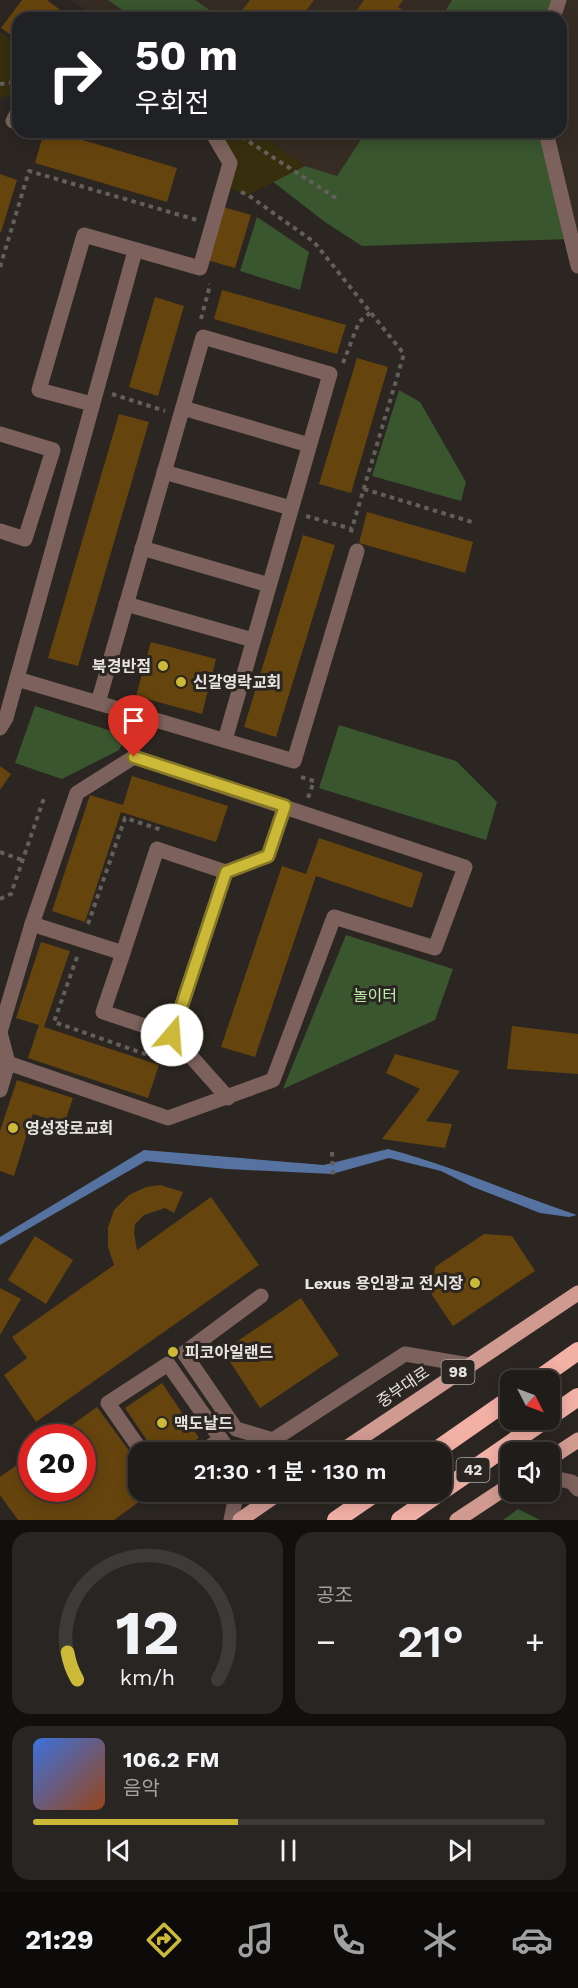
<!DOCTYPE html>
<html lang="ko">
<meta charset="utf-8">
<style>
:root{--surface:#201c19;--page:#282522;--text:#f1f3f6;--muted:#a2a1a2;--line:#3d3a38;--accent:#cdb938}
body{margin:0;font-family:"Work Sans","Noto Sans KR",sans-serif;background:var(--page);color:var(--text);height:100vh;display:flex;flex-direction:column;font-size:22px;white-space:nowrap}
*{box-sizing:border-box;margin:0}
p{font-size:20px;color:var(--muted)}
.icon{flex:none;width:33px;height:33px;fill:none;stroke:currentColor;stroke-width:2;stroke-linecap:round;stroke-linejoin:round}
.map{position:relative;height:1520px;overflow:hidden}
.details{display:flex;flex-direction:column;gap:12px;padding:12px;background:#120f0e;flex:1}
.details>*{flex:none}
.banner{position:absolute;left:12px;top:12px;width:555px;height:126px;border-radius:18px;box-shadow:0 3px 15px #0003,0 0 0 2px var(--line);background:#202124;color:#fff;overflow:hidden}
.needle{width:39px;rotate:132deg}
.fabs{position:absolute;left:500px;top:1370px;display:grid;gap:12px}
.fabs a{display:grid;place-items:center;width:60px;height:60px;border-radius:12px;background:var(--surface);box-shadow:0 3px 15px #0003,0 0 0 2px var(--line);font-size:30px}
.speed{position:absolute;left:18px;top:1424px;display:flex;gap:12px;font-size:30px;font-weight:700;text-align:center}
.speed>*{display:grid;place-content:center;width:78px;height:78px;border-radius:50%;background:var(--surface);box-shadow:0 3px 15px #0003,0 0 0 2px var(--line);line-height:1}
.speed .limit{border:9px solid #d22;background:#fff;color:#111}
.pin{position:absolute;display:grid;place-items:center;width:51px;height:51px;color:#fff;margin:-62px -26px;border-radius:50% 50% 50% 0;rotate:-45deg;box-shadow:0 0 6px #0007}
.pin .icon{rotate:45deg}
.me{position:absolute;width:66px;margin:-33px;rotate:18deg;stroke-linejoin:round;filter:drop-shadow(0 0 4px #0008)}
.turn{display:flex;align-items:center;gap:21px;height:126px;padding:0 24px;font-size:27px}
.turn .icon{width:78px;height:78px;stroke-width:2.5}
.turn b{display:block;font-size:42px;line-height:51px}
.big{font-size:45px;font-weight:600;line-height:1.1}
.details .widget{flex:1;display:flex;flex-direction:column;justify-content:center;gap:9px;min-width:0;padding:0 21px;border-radius:18px;background:var(--page)}
.details .dial{align-items:center;gap:0}
.dial svg{height:156px;overflow:visible;fill:none;stroke:var(--line);stroke-width:7;stroke-linecap:round;text-anchor:middle}
.dial text{fill:var(--text);stroke:none}
.song{display:flex;align-items:center;gap:18px}
.cover{width:72px;height:72px;border-radius:9px;background:linear-gradient(135deg,hsl(220 70% 55%),hsl(20 70% 35%))}
.played{height:6px;border-radius:3px;background:linear-gradient(90deg,var(--accent) 40%,var(--line) 40%)}
.keys{display:flex;justify-content:space-around;direction:ltr}
.heat{display:flex;justify-content:space-between;align-items:center;font-size:33px;direction:ltr}
.details .tiles{flex:1;display:grid;gap:12px;grid-template-columns:1fr 1fr}
.widget:last-child{grid-column:span 2}
.trip{position:absolute;left:128px;top:1442px;width:324px;height:60px;border-radius:18px;background:var(--surface);box-shadow:0 3px 15px #0003,0 0 0 2px var(--line);font-weight:600;line-height:60px;text-align:center}
.menu{display:flex;height:96px;justify-content:space-around;align-items:center;background:#0d0b0a;color:var(--muted)}
.menu .icon{width:42px;height:42px}
.menu .on{color:var(--accent)}
.menu b{font-size:27px;color:var(--text)}
.map>svg:first-child{display:block}
.built{fill:#362c23}
.green{fill:#39562f}
.sand{fill:#362e0d}
.water{fill:#5672a1}
.building{fill:#66440d}
.lines{fill:none;stroke-linecap:round;stroke-linejoin:round}
.path{stroke:#635f5a;stroke-width:4;stroke-dasharray:4.5 4.5;stroke-linecap:butt}
.minor{stroke:#7c615c;stroke-width:15}
.major{stroke:#d19a91;stroke-width:15}
.highway{stroke:#f3b0a5;stroke-width:18}
.route-casing{stroke:#857824;stroke-width:15}
.route{stroke:#cdb938;stroke-width:10}
.poi-dot{fill:#cdb938;stroke:#2b2621;stroke-width:2}
.labels{text-anchor:middle;dominant-baseline:central;stroke-width:6;stroke-linejoin:round;paint-order:stroke}
.shield{fill:#2b2621;stroke:#adaaa6;stroke-width:1.5}
.shield-label{font-size:15px;font-weight:bold;fill:#e5e2df}
.poi-label{font-size:16px;font-weight:bold;fill:#e5e2df;stroke:#2b2621;text-anchor:start}
.park-label{font-size:16px;fill:#baf0a8;stroke:#2b2621}
.street-label{font-size:16px;fill:#e5e2df;stroke:#2b2621}
</style>
<div class="map">
<svg width="578" height="1520" viewBox="0 0 578 1520">
<rect width="100%" height="100%" fill="#2b2621"/>
<g class="built">
<path d="M71,0h381l-11,18h-345z"/>
<path d="M559,0h19v266l-32,-134h15v-114h-8z"/>
<path d="M257,132h109l-29,44 -32,-10z"/>
</g>
<g class="green">
<path d="M108,0h87l26,18h-87z"/>
<path d="M452,0h107l-6,18h-112z"/>
<path d="M366,132h180l25,107 -209,7 -37,-24 -53,-41 33,-15 32,10z"/>
<path d="M257,217l52,35 -9,38 -60,-19z"/>
<path d="M399,390l21,12 46,80 -5,19 -89,-25z"/>
<path d="M35,706l91,30 -7,14 -57,29 -47,-16z"/>
<path d="M339,725l117,36 41,41 -11,38 -167,-52z"/>
<path d="M346,935l107,34 -18,51 -152,69z"/>
<path d="M518,1509l22,11h-37z"/>
</g>
<g class="sand">
<path d="M0,32l18,13v48l-18,5z"/>
<path d="M212,132h45l48,34 -57,29 -25,-9 7,-23z"/>
</g>
<path class="water" d="M388,1149c65,17 125,45 189,66l-8,2 -29,-4 -67,-26 -32,-16 -52,-13 -57,16 -105,-5 -81,-8 -146,84v-8l144,-87 180,15z"/>
<g class="building">
<path d="M22,0h25l24,18h-53v22l-17,-12z"/>
<path d="M250,0h64l-13,18h-52l-8,-6z"/>
<path d="M364,0h39l-5,7 10,6 -4,5h-53z"/>
<path d="M44,132h12l121,36 -10,34 -132,-39z"/>
<path d="M0,174l17,6 -16,52h-1z"/>
<path d="M223,207l28,8 -16,53 -28,-8z"/>
<path d="M222,290l124,35 -9,29 -123,-35z"/>
<path d="M155,297l29,9 -26,90 -29,-9z"/>
<path d="M357,358l31,9 -37,126 -32,-9z"/>
<path d="M119,414l30,8 -71,244 -30,-8z"/>
<path d="M367,512l106,30 -8,31 -106,-30z"/>
<path d="M303,535l32,10 -59,192 -32,-10z"/>
<path d="M151,642l65,17 -14,55 -66,-18z"/>
<path d="M0,766l11,8 -11,16z"/>
<path d="M132,776l96,30 -12,36 -95,-30 -36,110 -33,-11 38,-116 33,10z"/>
<path d="M319,838l104,35 -11,35 -96,-32 -61,181 -34,-10 61,-181 24,8z"/>
<path d="M41,942l29,9 -26,76 115,38 -11,33 -120,-40 11,-33 -23,-7z"/>
<path d="M512,1026l66,8v40l-71,-5z"/>
<path d="M395,1054l65,17 -34,50 26,3 -7,24 -63,-9 38,-50 -34,-16z"/>
<path d="M17,1080l56,18 -9,26 -31,-10 -19,62 -14,-5v-40z"/>
<path d="M160,1185l23,7 -9,21 -9,-5 -21,7 -9,9 -1,9 3,17 74,-53 48,68 -223,157 -32,-47 23,-17 -15,-21 102,-72 -6,-18v-19l6,-18 15,-15 17,-8z"/>
<path d="M484,1234l28,2 23,35 -82,55 -21,-31 3,-28z"/>
<path d="M35,1236l38,24 -27,44 -38,-24z"/>
<path d="M0,1288l21,11 -21,36z"/>
<path d="M301,1298l38,57 -79,53 -37,-57z"/>
<path d="M162,1383l37,55 -21,14h-23l-30,-44z"/>
<path d="M97,1407l41,56v28h16l-40,29h-96l-18,-25v-18l32,-23v34h50v-51h-27z"/>
</g>
<g class="lines">
<g class="path">
<path d="M0,84l18,-2"/>
<path d="M234,132l105,68"/>
<path d="M241,192l7,3 66,47 90,112 -54,181"/>
<path d="M0,267l29,-96 168,49"/>
<path d="M201,319l9,-34 -1,-1"/>
<path d="M343,363l16,-41 12,-10"/>
<path d="M112,394l53,17"/>
<path d="M364,489l108,33"/>
<path d="M306,516l46,13"/>
<path d="M301,777l13,4 -6,17"/>
<path d="M0,852l22,8"/>
<path d="M0,899l11,-5 34,-99"/>
<path d="M88,924l37,-106 37,12"/>
<path d="M77,957l-23,65 117,41"/>
<path d="M332,1152l1,25"/>
</g>
<g class="minor">
<path d="M553,18l6,-18"/>
<path d="M13,121l5,-10"/>
<path d="M546,132l32,134"/>
<path d="M92,404l-53,-14 45,-155 116,33 30,-105 -18,-31"/>
<path d="M183,408l126,37"/>
<path d="M0,434l53,16 -28,89 -25,-8"/>
<path d="M164,472l127,36"/>
<path d="M142,548l127,37"/>
<path d="M126,604l127,36"/>
<path d="M17,679l277,82 63,-210"/>
<path d="M98,703l105,-366 127,37 -105,366"/>
<path d="M0,728l6,-10 129,-467"/>
<path d="M32,924l91,29 -20,59 69,23"/>
<path d="M123,953l34,-104 69,23"/>
<path d="M0,1090l8,-27 -8,-31 32,-108 45,-131 57,-36 331,110 -30,81 -101,-31 -61,163 -105,38 -160,-55"/>
<path d="M228,1098l-56,-63 54,-163 42,-16 17,-50"/>
<path d="M261,1296l-77,57 52,76 37,11"/>
<path d="M142,1452l-34,-49 60,-39 62,88"/>
<path d="M202,1452l19,-13"/>
<path d="M260,1452l13,-12 132,-86 64,11"/>
<path d="M549,1477l23,5 6,7"/>
<path d="M231,1520l6,-29"/>
</g>
<g class="major">
<path d="M340,1452l238,-159"/>
<path d="M549,1459l29,-19"/>
<path d="M240,1520l42,-29"/>
<path d="M457,1520l53,-35"/>
</g>
<g class="highway">
<path d="M537,1380l41,-29"/>
<path d="M549,1417l29,-20"/>
<path d="M434,1452l76,-53"/>
<path d="M336,1520l42,-29"/>
<path d="M400,1520l146,-101"/>
</g>
</g>
<g class="lines">
<defs>
<path id="route" d="M134,757l151,49 -17,50 -42,16 -54,163"/>
</defs>
<use href="#route" class="route-casing"/>
<use href="#route" class="route"/>
</g>
<g class="poi-dot">
<circle cx="163" cy="666" r="6"/>
<circle cx="181" cy="682" r="6"/>
<circle cx="13" cy="1128" r="6"/>
<circle cx="475" cy="1283" r="6"/>
<circle cx="173" cy="1352" r="6"/>
<circle cx="162" cy="1423" r="6"/>
</g>
<g class="labels">
<g class="shield">
<rect x="441.5" y="1360" width="33" height="24" rx="4.5"/>
<rect x="456.5" y="1458" width="33" height="24" rx="4.5"/>
</g>
<g class="shield-label">
<text x="458" y="1372">98</text>
<text x="473" y="1470">42</text>
</g>
<g class="poi-label">
<text x="151" y="666" text-anchor="end">북경반점</text>
<text x="193" y="682">신갈영락교회</text>
<text x="25" y="1128">영성장로교회</text>
<text x="463" y="1283" text-anchor="end">Lexus 용인광교 전시장</text>
<text x="185" y="1352">피코아일랜드</text>
<text x="174" y="1423">맥도날드</text>
</g>
<g class="park-label">
<text x="375" y="995">놀이터</text>
</g>
<g class="street-label">
<text transform="translate(403 1387) rotate(-34)">중부대로</text>
</g>
</g>
</svg>
<div class="fabs">
<a><svg class="needle" viewBox="-14 -14 28 28"><path d="M0-13l5 13h-10z" fill="#e53935"/><path d="M0 13l5-13h-10z" fill="#a2a1a2"/></svg></a>
<a><svg class="icon" aria-label="sound" viewBox="0 0 24 24"><path d="M4 9h4l5-4v14l-5-4H4zM17 9q2 3 0 6"/></svg></a>
</div>
<div class="speed"><div class="limit">20</div></div>
<div class="pin" style="left:134px;top:757px;background:#d93025"><svg class="icon" aria-label="arrive" viewBox="0 0 24 24"><path d="M6 21V4h12l-3 4 3 4H6"/></svg></div>
<svg class="me" style="left:172px;top:1035px" viewBox="-20 -20 40 40"><circle r="19" fill="#fff"/><path d="M0-13L10 11 0 6-10 11z" fill="#cdb938"/></svg>
<div class="trip">21:30 · 1 분 · 130 m</div>
<div class="banner">
<div class="turn"><svg class="icon" aria-label="right" viewBox="0 0 24 24"><path d="M7 20v-9h11M14 6l5 5-5 5"/></svg><div><b>50 m</b>우회전</div></div>
</div>
</div>
<section class="details">
<div class="tiles">
<div class="widget dial"><svg viewBox="0 0 100 80">
<path d="M14 69A42 42 0 1 1 86 69"/>
<path d="M14 69A42 42 0 0 1 9 55" stroke="#cdb938"/>
<text x="50" y="56" font-size="32" font-weight="700">12</text>
<text x="50" y="72" font-size="11">km/h</text>
</svg></div>
<div class="widget"><p>공조</p>
<div class="heat"><a>−</a><b class="big">21°</b><a>+</a></div>
</div>
<div class="widget">
<div class="song"><i class="cover"></i><div><b>106.2 FM</b><p>음악</p></div></div>
<div class="played"></div>
<div class="keys"><svg class="icon" aria-label="previous" viewBox="0 0 24 24"><path d="M18 5L8 12l10 7zM5 5v14"/></svg><svg class="icon" aria-label="pause" viewBox="0 0 24 24"><path d="M8 5v14M16 5v14"/></svg><svg class="icon" aria-label="next" viewBox="0 0 24 24"><path d="M6 5l10 7-10 7zM19 5v14"/></svg></div>
</div>
</div>
</section>
<nav class="menu">
<b>21:29</b>
<svg class="icon on" aria-label="directions" viewBox="0 0 24 24"><path d="M12 3l9 9-9 9-9-9zM9 14v-3h6M13 9l2 2-2 2"/></svg>
<svg class="icon" aria-label="music" viewBox="0 0 24 24"><path d="M9 18V5l10-2v13"/><circle cx="6" cy="18" r="3"/><circle cx="16" cy="16" r="3"/></svg>
<svg class="icon" aria-label="phone" viewBox="0 0 24 24"><path d="M5 4h4l2 5-3 2q2 4 5 5l2-3 5 2v4C11 20 4 13 5 4z"/></svg>
<svg class="icon" aria-label="climate" viewBox="0 0 24 24"><path d="M12 3v18M4 7l16 10M4 17L20 7"/></svg>
<svg class="icon" aria-label="car" viewBox="0 0 24 24"><path d="M5 17H2v-5l4-1 3-4h7l3 4 3 1v5h-3M9 17h6M6 11h13"/><circle cx="7" cy="17" r="2"/><circle cx="17" cy="17" r="2"/></svg>
</nav>
